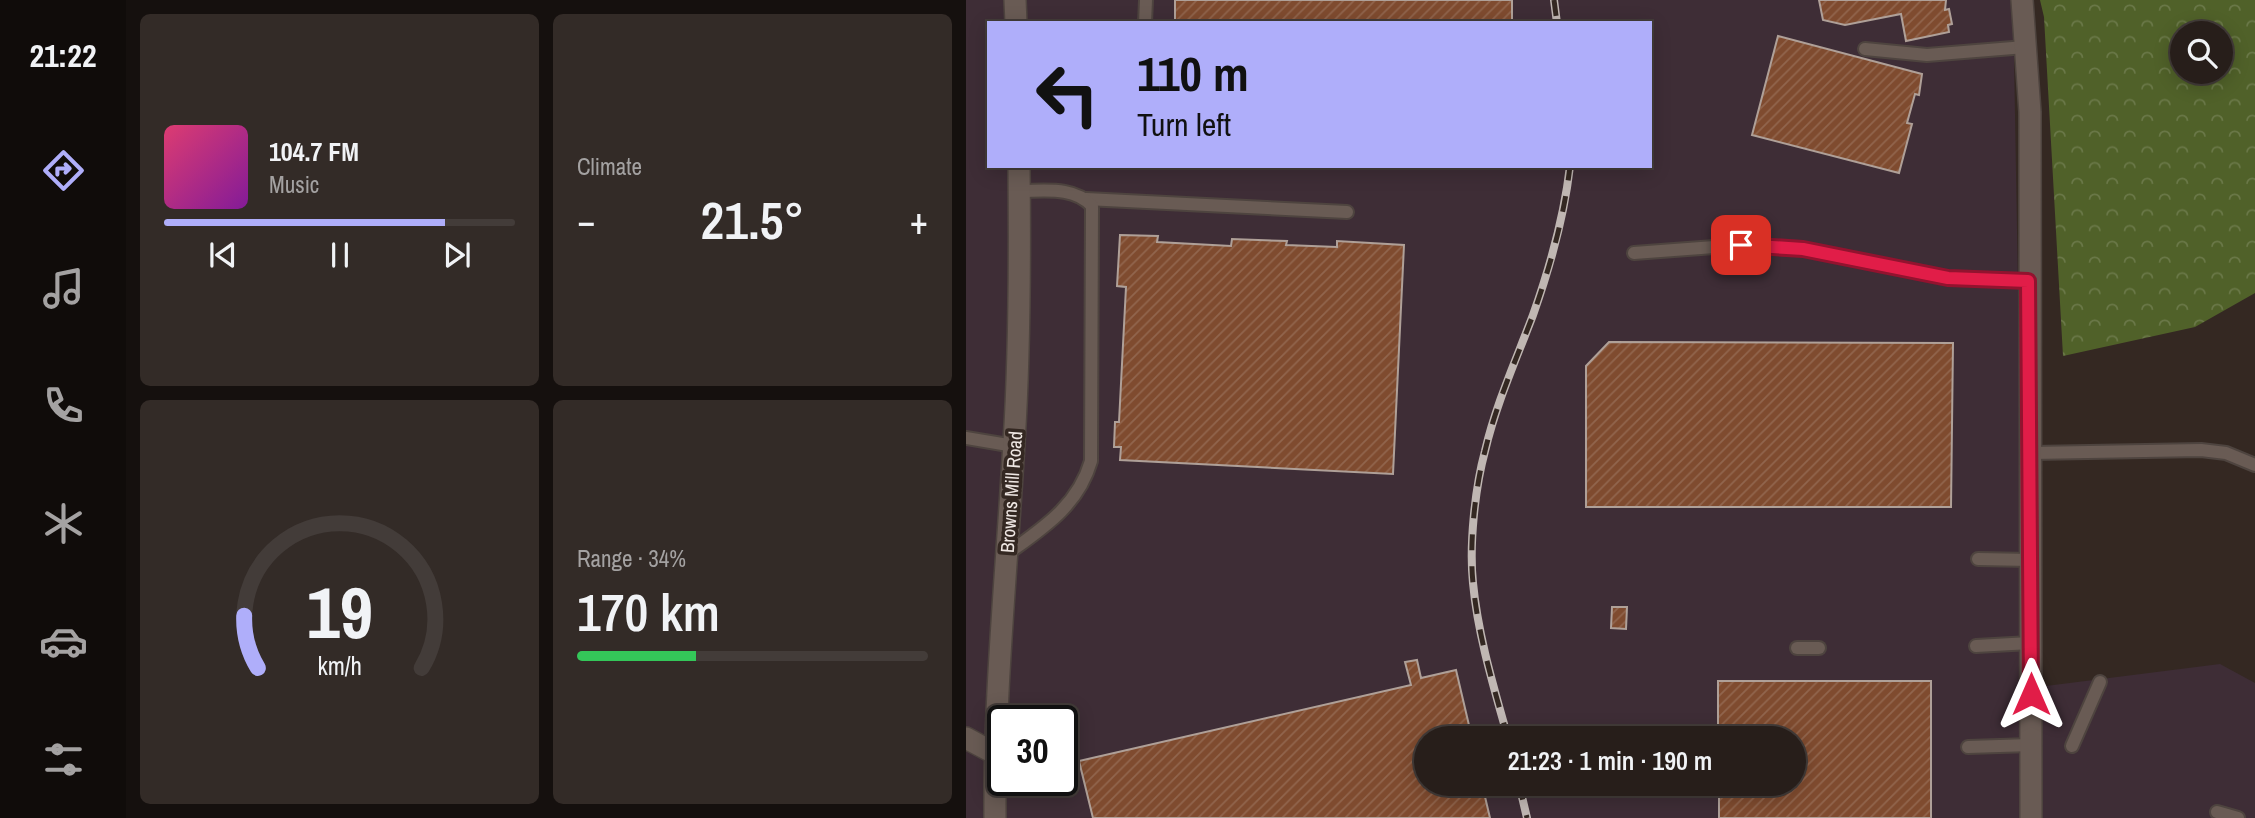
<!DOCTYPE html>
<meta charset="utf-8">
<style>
:root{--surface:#271e1a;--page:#332b27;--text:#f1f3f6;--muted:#a4a2a2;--line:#433c39;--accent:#afaefa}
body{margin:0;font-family:"Archivo Narrow",sans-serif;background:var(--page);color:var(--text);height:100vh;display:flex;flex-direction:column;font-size:26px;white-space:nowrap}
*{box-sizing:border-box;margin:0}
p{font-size:23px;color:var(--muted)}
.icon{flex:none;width:38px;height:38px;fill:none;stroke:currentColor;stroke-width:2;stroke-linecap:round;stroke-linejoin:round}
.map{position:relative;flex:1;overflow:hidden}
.drawer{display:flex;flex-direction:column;gap:14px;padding:14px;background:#15100e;width:840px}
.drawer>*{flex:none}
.guide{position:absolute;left:21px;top:21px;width:665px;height:147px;border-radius:0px;box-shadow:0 4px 18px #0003,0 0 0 2px var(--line);background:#afaefa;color:#111;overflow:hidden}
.buttons{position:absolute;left:1204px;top:21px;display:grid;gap:14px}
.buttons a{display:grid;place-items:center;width:63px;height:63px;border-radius:50%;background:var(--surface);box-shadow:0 4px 18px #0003,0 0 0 2px var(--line);font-size:35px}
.speed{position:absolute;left:21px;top:705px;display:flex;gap:14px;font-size:35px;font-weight:700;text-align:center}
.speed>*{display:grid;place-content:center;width:91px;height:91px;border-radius:50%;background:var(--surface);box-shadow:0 4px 18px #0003,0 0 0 2px var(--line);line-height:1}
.speed .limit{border:4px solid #111;border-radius:10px;background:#fff;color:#111}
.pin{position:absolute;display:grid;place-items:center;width:60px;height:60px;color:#fff;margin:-30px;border-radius:14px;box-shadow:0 4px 10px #0006}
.me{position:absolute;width:77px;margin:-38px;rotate:0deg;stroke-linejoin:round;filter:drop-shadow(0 0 5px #0008)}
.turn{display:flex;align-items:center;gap:24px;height:147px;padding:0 35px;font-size:32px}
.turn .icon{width:91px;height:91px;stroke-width:2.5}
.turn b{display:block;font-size:49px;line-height:60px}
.big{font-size:52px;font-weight:600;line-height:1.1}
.drawer .tile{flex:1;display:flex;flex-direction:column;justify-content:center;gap:10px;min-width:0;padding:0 24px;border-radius:10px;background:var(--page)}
.drawer .dial{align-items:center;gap:0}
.dial svg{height:182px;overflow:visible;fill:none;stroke:var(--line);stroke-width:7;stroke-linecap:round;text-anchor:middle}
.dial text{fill:var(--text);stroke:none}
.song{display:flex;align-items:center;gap:21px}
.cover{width:84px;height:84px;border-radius:10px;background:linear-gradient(135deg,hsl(340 70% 55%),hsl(290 70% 35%))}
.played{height:7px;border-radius:4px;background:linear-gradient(90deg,var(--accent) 80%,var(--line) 80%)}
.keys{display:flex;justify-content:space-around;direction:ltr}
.heat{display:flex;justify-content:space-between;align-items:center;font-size:38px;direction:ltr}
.charge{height:10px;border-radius:5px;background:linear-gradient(90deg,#34c759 34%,var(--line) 0)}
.drawer .tiles{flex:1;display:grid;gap:14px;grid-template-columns:repeat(2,1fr)}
.trip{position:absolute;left:448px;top:726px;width:392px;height:70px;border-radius:35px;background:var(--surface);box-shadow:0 4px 18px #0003,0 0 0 2px var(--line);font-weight:600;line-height:70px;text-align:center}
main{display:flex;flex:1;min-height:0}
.tabs{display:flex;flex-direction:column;width:126px;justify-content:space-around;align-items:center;background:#100c0a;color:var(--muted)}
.tabs .icon{width:49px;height:49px}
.tabs .on{color:var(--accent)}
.tabs b{font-size:32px;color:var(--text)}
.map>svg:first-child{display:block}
.industrial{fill:#3e2d36;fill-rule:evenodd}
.forest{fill:url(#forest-crowns);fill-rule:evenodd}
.building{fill:url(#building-hatch);stroke:#afa098;stroke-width:2}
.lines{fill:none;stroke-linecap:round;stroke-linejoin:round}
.lane-casing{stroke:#4e443f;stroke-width:16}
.street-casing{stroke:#4e443f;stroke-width:24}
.secondary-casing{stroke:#4e443f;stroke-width:24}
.lane{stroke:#695b54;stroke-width:12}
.street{stroke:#695b54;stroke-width:21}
.secondary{stroke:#695b54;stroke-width:21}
.rail-casing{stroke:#c0b7b3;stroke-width:8}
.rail{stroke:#342822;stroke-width:5;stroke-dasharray:16;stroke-linecap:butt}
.route-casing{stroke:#92132f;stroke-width:18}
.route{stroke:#e11d48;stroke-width:12}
.labels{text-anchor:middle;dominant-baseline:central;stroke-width:7;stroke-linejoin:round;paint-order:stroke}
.street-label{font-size:19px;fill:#eee6e2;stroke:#342822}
</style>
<main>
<nav class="tabs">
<b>21:22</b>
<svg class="icon on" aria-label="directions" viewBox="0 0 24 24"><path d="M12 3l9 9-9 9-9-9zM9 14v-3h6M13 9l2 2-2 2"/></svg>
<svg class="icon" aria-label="music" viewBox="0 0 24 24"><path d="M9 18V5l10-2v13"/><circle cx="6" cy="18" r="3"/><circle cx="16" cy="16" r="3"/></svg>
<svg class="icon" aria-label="phone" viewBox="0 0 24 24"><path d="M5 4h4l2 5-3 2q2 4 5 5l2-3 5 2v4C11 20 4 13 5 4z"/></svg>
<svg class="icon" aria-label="climate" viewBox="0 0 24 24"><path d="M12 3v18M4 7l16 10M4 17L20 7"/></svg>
<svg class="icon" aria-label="car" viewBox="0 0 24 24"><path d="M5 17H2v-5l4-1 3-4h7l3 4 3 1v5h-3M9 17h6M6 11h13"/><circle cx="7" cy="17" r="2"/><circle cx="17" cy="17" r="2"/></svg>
<svg class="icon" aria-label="filters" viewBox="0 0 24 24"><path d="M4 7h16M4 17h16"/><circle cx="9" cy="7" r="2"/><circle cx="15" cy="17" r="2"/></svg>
</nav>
<section class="drawer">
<div class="tiles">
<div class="tile">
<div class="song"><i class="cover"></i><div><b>104.7 FM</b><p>Music</p></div></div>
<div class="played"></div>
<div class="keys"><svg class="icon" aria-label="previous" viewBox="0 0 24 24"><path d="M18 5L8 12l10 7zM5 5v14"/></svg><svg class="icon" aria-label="pause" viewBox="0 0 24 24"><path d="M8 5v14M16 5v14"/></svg><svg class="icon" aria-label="next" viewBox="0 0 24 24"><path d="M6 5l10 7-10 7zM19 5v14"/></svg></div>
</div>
<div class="tile"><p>Climate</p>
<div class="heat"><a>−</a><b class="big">21.5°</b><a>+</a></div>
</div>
<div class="tile dial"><svg viewBox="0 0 100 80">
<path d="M14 69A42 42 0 1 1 86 69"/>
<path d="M14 69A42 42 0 0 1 8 46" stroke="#afaefa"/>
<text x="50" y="56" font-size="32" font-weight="700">19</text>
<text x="50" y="72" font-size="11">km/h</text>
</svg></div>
<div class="tile"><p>Range · 34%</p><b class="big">170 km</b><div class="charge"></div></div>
</div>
</section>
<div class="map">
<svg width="1289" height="818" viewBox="0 0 1289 818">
<defs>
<pattern id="forest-crowns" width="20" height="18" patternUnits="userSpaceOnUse" patternTransform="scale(1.75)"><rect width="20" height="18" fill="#506129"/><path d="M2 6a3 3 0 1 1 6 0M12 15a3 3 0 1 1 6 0" fill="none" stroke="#6a7848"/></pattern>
<pattern id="building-hatch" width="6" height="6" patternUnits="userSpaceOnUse" patternTransform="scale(1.75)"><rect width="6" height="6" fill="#7f4b2f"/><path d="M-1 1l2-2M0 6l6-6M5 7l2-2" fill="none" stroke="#91654d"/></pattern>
</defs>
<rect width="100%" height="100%" fill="#342822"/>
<path class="industrial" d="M0,0h1047l9,517 8,171 190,-24 35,19v135h-1289zM23,23h661v143h-661zM37,721h59v59h-59zM460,738h368v46h-368z"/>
<path class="forest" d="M1074,0h215v293l-60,34 -132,29 -19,-339zM1216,33h39v39h-39z"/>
<g class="building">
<rect x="209" y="0" width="337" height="23"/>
<path d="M853,0h127l-1,10 4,-1 3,15 -4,1 1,7 -43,9 -5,-27 -56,11 -22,-5z"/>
<path d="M812,36l144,38 -3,21 -4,-1 -8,29 5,1 -13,49 -147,-38z"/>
<path d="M154,235l38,1 -1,6 74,4 1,-7 55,2 -1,4 51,2v-6l67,4 -11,229 -273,-14 1,-13h-7l1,-25h4l7,-135 -9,-1z"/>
<path d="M643,342l344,1 -2,164h-365v-141z"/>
<path d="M646,607h15l-1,22 -15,-1z"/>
<path d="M451,660l4,18 35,-8 16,68h-46v46h56l8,34h-397l-14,-57 332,-76 -6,-23z"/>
<path d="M752,681h213v137h-212v-34h75v-46h-76z"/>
</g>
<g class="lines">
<defs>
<g id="lane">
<path d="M179,23l1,-23"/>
<path d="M899,49l62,6 98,-8"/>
<path d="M120,199l261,13"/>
<path d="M668,253l107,-8 62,4 145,29 80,3"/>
<path d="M0,438l48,8"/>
<path d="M1063,453l172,-3 25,3 29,12"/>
<path d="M41,554c36,-26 71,-48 84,-93l1,-255c-18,-20 -48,-15 -72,-15"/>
<path d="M1012,559l52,1"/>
<path d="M1010,646l54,-3"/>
<path d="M831,648h22"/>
<path d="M1106,746l28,-64"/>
<path d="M1002,747l63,-2"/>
<path d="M1251,812l21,6"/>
</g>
<g id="street">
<path d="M1056,0l8,112 1,706"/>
<path d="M0,738l28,15"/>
</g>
<g id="secondary">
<path d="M49,0l1,23"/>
<path d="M29,818c-1,-125 12,-251 19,-376 6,-92 6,-184 5,-276"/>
</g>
</defs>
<use href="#lane" class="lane-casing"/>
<use href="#street" class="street-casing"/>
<use href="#secondary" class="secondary-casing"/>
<use href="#lane" class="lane"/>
<use href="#street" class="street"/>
<use href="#secondary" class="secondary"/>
<defs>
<g id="rail">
<path d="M588,0l3,23"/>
<path d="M542,738c-14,-50 -30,-102 -35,-155 -4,-38 2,-95 12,-132 11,-47 31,-91 48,-136 17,-48 31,-97 37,-149"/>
<path d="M553,784l8,34"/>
</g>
</defs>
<use href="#rail" class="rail-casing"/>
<use href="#rail" class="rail"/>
</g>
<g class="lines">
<defs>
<path id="route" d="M775,245l62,4 145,29 80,3 3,413"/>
</defs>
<use href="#route" class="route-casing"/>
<use href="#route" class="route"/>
</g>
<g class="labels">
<g class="street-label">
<text transform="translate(45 492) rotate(-86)">Browns Mill Road</text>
</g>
</g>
</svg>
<div class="buttons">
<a><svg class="icon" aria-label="search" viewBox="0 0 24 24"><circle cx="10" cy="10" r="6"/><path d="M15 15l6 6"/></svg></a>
</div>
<div class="speed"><div class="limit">30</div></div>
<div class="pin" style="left:775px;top:245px;background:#d93025"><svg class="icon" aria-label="arrive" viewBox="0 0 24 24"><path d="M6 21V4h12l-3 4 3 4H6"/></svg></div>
<svg class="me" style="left:1065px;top:694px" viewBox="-20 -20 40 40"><path d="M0-17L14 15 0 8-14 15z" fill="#e11d48" stroke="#fff" stroke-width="4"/></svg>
<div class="trip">21:23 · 1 min · 190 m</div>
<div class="guide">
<div class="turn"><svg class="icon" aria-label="left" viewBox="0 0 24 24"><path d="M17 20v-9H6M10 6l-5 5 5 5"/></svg><div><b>110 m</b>Turn left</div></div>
</div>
</div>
</main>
